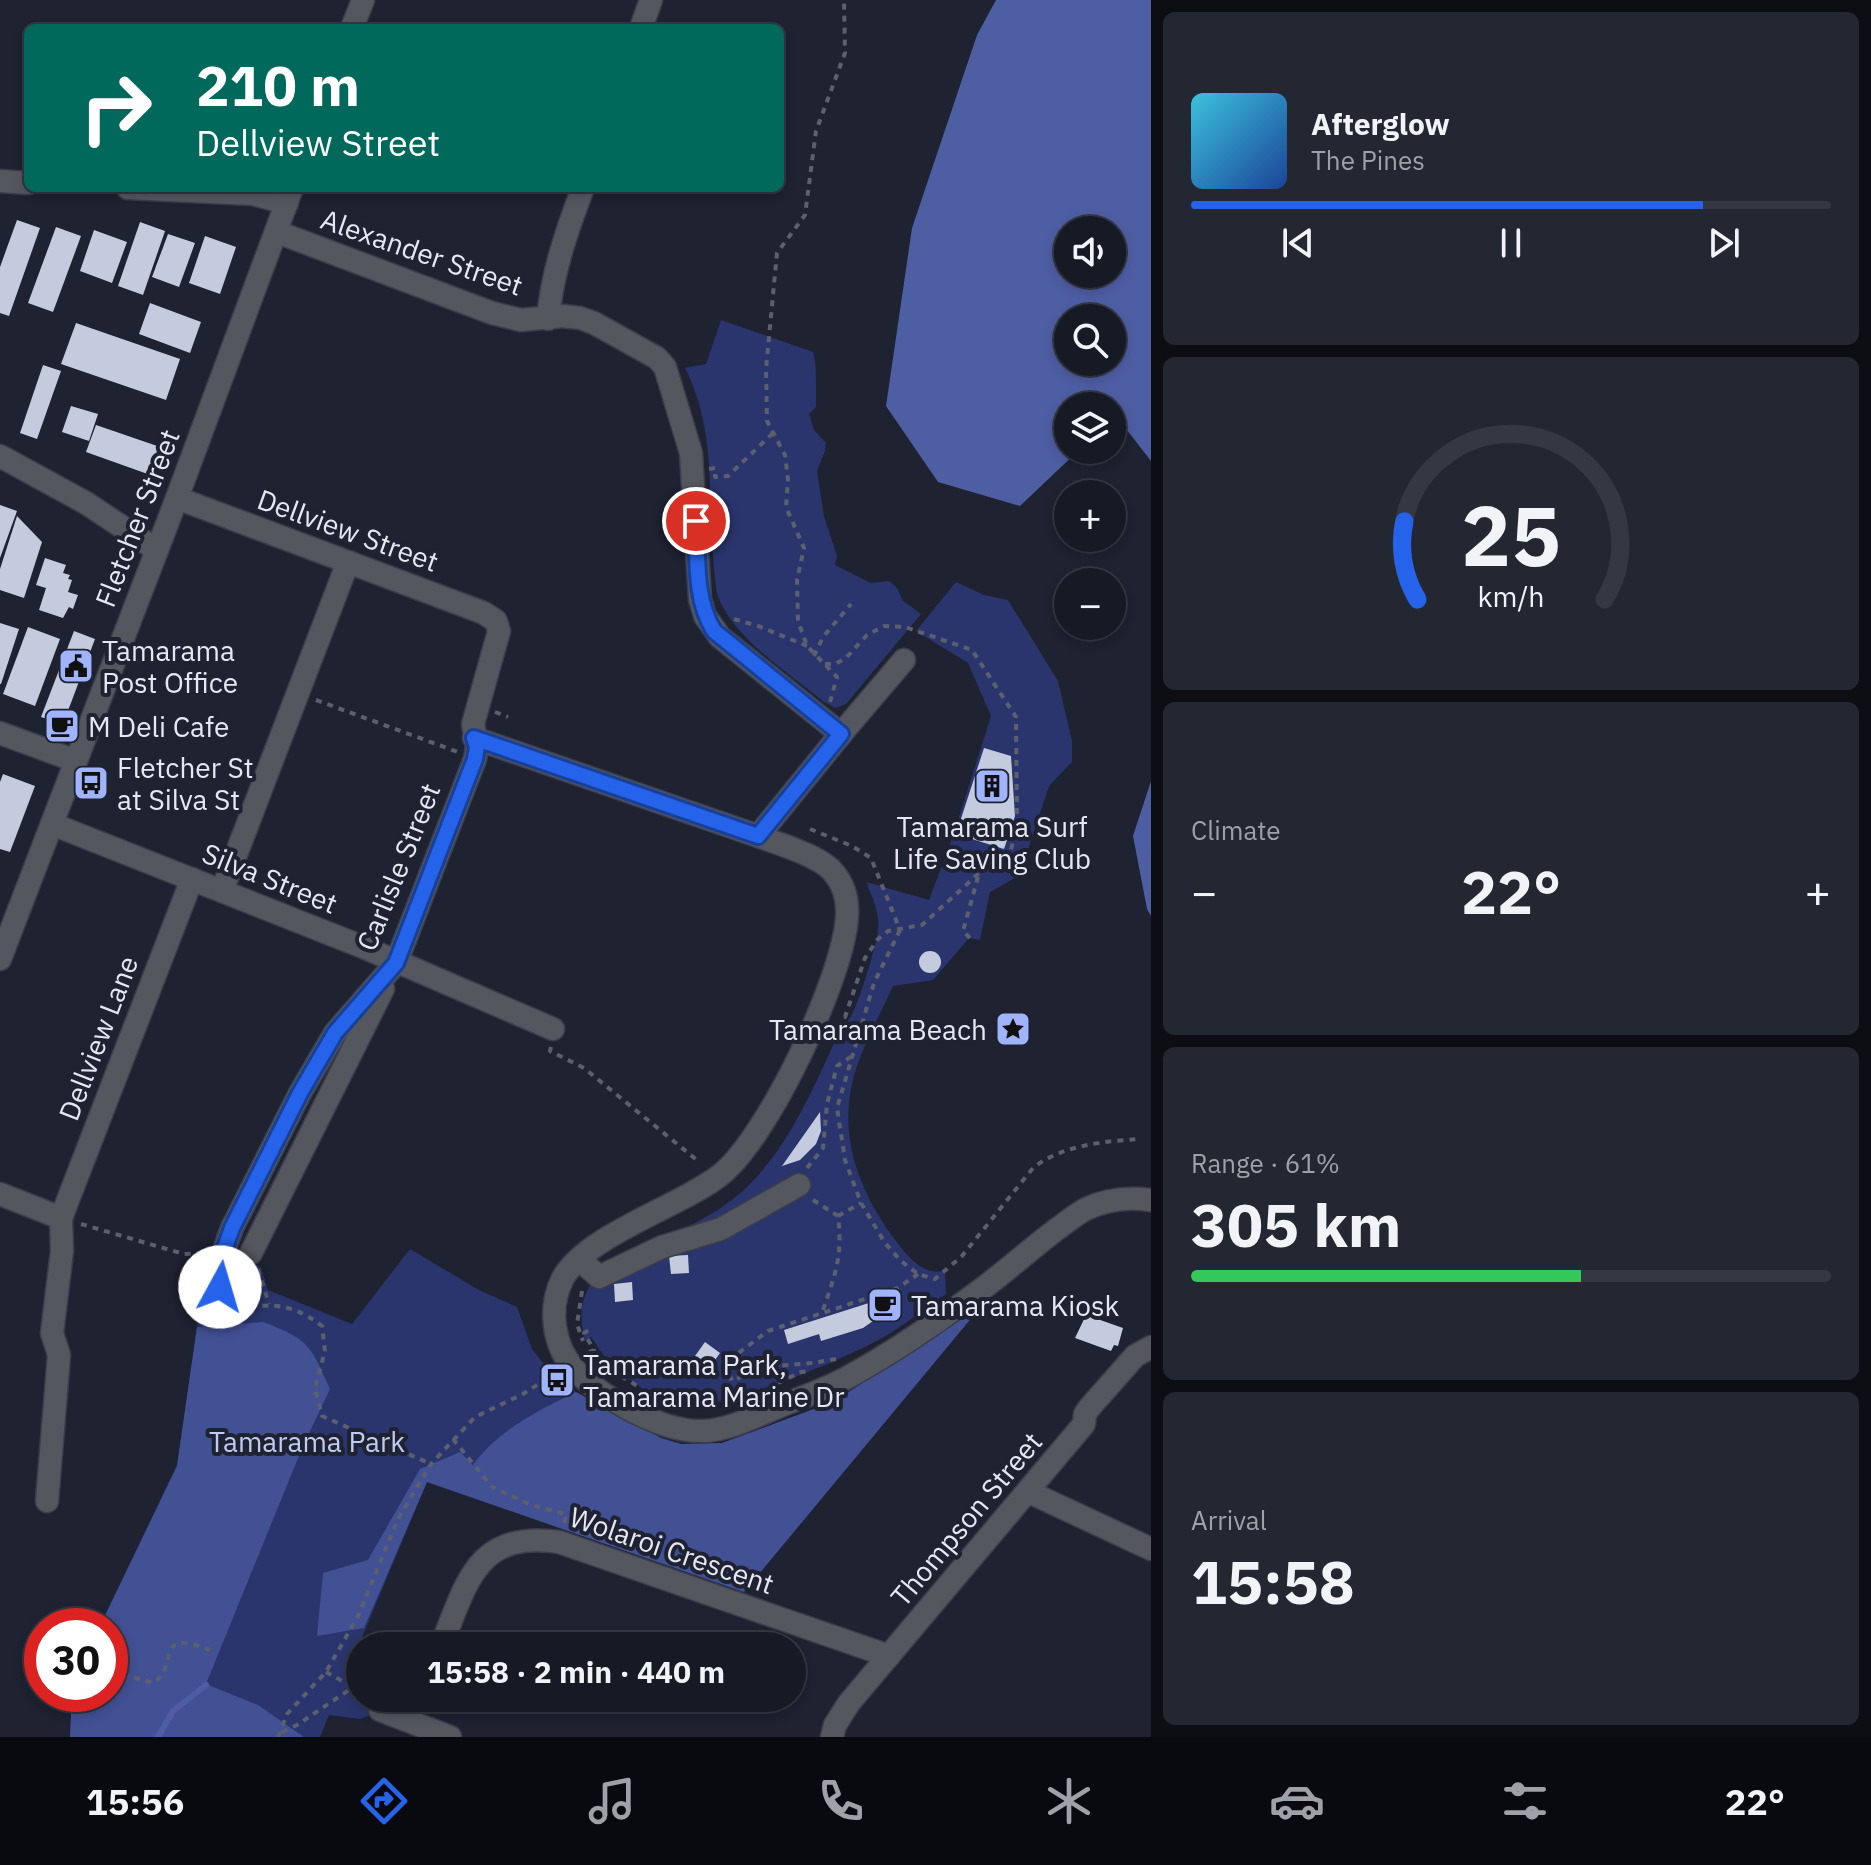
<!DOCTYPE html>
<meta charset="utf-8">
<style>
:root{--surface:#161a25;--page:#232732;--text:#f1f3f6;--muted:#9ea1a7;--line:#353842;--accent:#2563eb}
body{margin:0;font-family:"IBM Plex Sans",sans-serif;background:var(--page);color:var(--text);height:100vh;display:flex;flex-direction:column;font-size:30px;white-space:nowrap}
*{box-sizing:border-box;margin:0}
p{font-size:26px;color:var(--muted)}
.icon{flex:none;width:44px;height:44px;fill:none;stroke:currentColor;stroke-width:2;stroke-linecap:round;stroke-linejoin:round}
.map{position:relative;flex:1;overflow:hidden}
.drawer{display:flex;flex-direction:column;gap:12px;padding:12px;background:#0c0e14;width:720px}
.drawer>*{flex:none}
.banner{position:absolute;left:24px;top:24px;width:760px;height:168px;border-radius:12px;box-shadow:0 4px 12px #0003,0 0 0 2px var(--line);background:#00695c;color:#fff;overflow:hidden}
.fabs{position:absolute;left:1054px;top:216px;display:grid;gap:16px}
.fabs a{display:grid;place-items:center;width:72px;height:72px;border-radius:50%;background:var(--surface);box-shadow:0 4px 12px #0003,0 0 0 2px var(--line);font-size:40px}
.speed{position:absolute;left:24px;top:1608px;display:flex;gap:16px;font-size:40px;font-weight:700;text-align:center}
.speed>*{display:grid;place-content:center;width:104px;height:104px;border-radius:50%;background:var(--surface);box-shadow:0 4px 12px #0003,0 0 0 2px var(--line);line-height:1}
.speed .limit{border:12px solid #d22;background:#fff;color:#111}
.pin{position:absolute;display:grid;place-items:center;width:68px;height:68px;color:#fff;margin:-34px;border:4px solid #fff;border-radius:50%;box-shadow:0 2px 8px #0007}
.me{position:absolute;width:88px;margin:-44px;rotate:6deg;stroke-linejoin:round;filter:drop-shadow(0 0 6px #0008)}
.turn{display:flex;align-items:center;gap:28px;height:168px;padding:0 40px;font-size:36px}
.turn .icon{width:104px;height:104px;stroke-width:2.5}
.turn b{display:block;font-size:56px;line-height:68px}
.big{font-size:60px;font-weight:700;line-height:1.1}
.drawer .widget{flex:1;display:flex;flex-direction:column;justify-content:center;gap:12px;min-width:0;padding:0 28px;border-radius:12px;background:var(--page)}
.drawer .dial{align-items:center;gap:0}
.dial svg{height:208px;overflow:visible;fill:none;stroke:var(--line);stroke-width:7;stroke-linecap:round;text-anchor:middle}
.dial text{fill:var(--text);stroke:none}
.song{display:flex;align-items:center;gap:24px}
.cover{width:96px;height:96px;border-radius:12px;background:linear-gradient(135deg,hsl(190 70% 55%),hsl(220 70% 35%))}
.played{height:8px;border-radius:4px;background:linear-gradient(90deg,var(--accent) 80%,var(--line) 80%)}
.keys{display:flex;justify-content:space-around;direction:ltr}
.heat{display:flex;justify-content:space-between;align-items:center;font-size:44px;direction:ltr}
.charge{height:12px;border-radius:6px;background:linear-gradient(90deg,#34c759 61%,var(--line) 0)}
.trip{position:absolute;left:346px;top:1632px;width:460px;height:80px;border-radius:40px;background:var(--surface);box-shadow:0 4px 12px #0003,0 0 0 2px var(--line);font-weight:700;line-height:80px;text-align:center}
.tab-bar{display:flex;height:128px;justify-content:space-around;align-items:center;background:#090a0f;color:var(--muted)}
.tab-bar .icon{width:56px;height:56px}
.tab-bar .active{color:var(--accent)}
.tab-bar b{font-size:36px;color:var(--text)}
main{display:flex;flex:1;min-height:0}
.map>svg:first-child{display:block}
.green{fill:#2a356e}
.forest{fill:#425094}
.water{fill:#4e5ea3;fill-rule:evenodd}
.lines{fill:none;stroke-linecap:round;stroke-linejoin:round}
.stream{stroke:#4e5ea3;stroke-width:6}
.building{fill:#c5cbdf}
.minor-casing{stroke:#3a3e4c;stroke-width:25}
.path{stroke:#5c606e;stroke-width:4;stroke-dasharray:6 6;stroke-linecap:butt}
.minor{stroke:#55575f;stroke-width:22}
.route-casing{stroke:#184099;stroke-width:20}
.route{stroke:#2563eb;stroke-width:14}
.labels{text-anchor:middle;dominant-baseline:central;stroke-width:8;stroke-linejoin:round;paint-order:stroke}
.street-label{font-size:28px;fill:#e5e8f3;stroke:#1e2231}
.poi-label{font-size:28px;fill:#e5e8f3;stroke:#1e2231;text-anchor:start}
.park-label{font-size:28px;fill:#c0cbf3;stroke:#1e2231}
</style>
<main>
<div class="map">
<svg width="1151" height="1737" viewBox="0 0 1151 1737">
<rect width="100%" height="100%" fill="#1e2231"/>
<g class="green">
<path d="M721,320l92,32c4,10 3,42 3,55l-7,7 5,16 12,13 -1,8 -8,20 7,45 13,40 -2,9 36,18 18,-2 8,7 6,13 18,13 -75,90 -10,4 -12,-6c-35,-29 -94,-66 -107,-109 -12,-76 4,-154 -32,-225l21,-4z"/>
<path d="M956,582l28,13 24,5 50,81 14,60v21l-23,24 -21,64 -10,14 -3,14 -25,14 -10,48 -11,-2 -36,42 -40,6c-13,29 -30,59 -39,90 -17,60 6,117 42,165 13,17 26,34 49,30l1,23c-25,17 -50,38 -77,51 -39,19 -152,68 -193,60 -17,-4 -55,-30 -67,-43 -7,-7 -12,-17 -18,-25l-6,3c-8,-27 -3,-53 20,-71 7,-6 18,-10 27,-15 34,-18 70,-31 101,-55 52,-41 80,-110 107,-169 2,-6 8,-8 11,-14 8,-14 26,-71 27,-87 2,-16 -6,-32 -12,-47l63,18 23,-61 39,-123 -23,-53 -52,-32z"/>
<path d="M410,1249l69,41 38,17 15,42 15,19 29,24 85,46 20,6 22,1 19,-2 44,-15 69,-27 148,-97 -239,288 -317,-110 -79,189 12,6v21h54l-54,21 -31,-4 -9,22h-250l2,-43h38v-68h-10l77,-161 20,-138 -2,-23 1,-36 41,-14 24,13 7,23 84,34z"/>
</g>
<g class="forest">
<path d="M983,1304l-239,288 -317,-110 -63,146 -47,8 6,-63 45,-13 52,-91 40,-17 13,13c24,-34 66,-55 103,-73l85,46 20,6 41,-1 113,-42z"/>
<path d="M263,1322c45,17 48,23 67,67l-27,57 -97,238 52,21 46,32h-234l2,-43h38v-68h-10l77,-160 20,-139z"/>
</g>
<g class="water">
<path d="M996,0h155v461l-35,-45 -4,3v-13h-44v44h11l-59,56 -82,-24 -52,-76 26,-178 65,-193zM1068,230h44v44h-44zM1068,318h44v44h-44z"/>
<path d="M1151,781v135l-4,-7 -14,-73z"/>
</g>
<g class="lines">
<path class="stream" d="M158,1737l15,-26 33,-26"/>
</g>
<g class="building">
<path d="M17,220l23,8 -31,88 -9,-3v-46z"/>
<path d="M140,222l25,9 -22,64 -25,-9z"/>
<path d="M56,227l25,9 -28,76 -25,-9z"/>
<path d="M94,230l33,12 -15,41 -32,-12z"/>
<path d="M168,234l27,9 -16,44 -27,-10z"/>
<path d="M205,236l31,11 -16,47 -31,-11z"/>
<path d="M150,303l51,19 -11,31 -51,-19z"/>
<path d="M76,323l104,36 -14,41 -105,-36z"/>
<path d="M43,365l18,6 -24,68 -17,-6z"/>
<path d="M71,406l27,8 -9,27 -27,-9z"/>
<path d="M96,425l70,24 -10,28 -70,-25z"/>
<path d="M0,505l17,6 -17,47z"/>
<path d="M17,516l25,26 -18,56 -24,-8v-21z"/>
<path d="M45,558l21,7 -3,8 7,2 -2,4 4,1 -4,12 10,3 -5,14 -4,-2 -6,11 -24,-8 7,-22 -10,-3z"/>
<path d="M0,623l19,6 -18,55h-1z"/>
<path d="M28,627l32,12 -25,67 -32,-12z"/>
<path d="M74,631l21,8 -32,85 -22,-7z"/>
<path d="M984,748l27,8 4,60 -11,33 -48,-15z"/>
<path d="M3,774l32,12 -25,66 -10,-3v-67z"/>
<circle cx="930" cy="962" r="11"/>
<path d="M820,1112l1,19 -5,13 -16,16 -18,6z"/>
<path d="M688,1255l1,18 -18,1 -2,-18z"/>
<path d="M632,1282l1,18 -18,2 -1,-18z"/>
<path d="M894,1295l4,14 -15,5 -20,14 -42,13 -2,-7 -31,10 -4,-14z"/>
<path d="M1086,1315l37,13 -5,18 -4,-1 -3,6 -36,-13z"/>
<path d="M705,1342l15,11 -10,14 -15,-11z"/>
</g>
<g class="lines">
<defs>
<g id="minor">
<path d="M352,28l11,-28"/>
<path d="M641,28l10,-28"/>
<path d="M0,181l28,2"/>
<path d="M128,188l125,6 34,9"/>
<path d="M277,232l215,81 29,7 42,-4 17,2 14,5 63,35 8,9 26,86 9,146 5,17 15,21 121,97 -83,102"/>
<path d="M548,319c4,-46 19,-89 35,-131"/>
<path d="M0,456l86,47 71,47"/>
<path d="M177,498l307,115 12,8 3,10 -26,93 4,23 -2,12 -79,204 -61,70 -35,60 -68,135 -9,25 -3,34"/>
<path d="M0,733l76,28"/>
<path d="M841,734l63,-74"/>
<path d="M474,738l284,98c21,8 63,20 76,37 10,12 14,28 13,43 -3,61 -80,224 -128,260 -40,31 -135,60 -157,104 -14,29 -9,67 14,91 28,28 87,62 128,60 25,-1 50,-14 74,-24 24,-10 50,-18 72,-31 44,-24 96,-60 136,-90 33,-25 63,-54 98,-76 22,-11 43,-13 67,-10"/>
<path d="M52,824l311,123 190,82"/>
<path d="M222,891l126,-329"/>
<path d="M0,959l177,-461 115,-310"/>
<path d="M0,1194l61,24"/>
<path d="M251,1253l132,-264"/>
<path d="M579,1259l20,18 63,-30 59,-18 78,-44"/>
<path d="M1029,1492l122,57"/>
<path d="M47,1501l12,-146 -7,-22 10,-82 -1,-33 131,-339"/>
<path d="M441,1646c26,-63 35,-116 118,-104l330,114"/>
<path d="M380,1710l70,27"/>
<path d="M832,1737l3,-12 14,-22 235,-279 1,-10 5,-7 45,-51 16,-9"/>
</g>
</defs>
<use href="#minor" class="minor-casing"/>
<g class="path">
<path d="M709,469l6,-1v9l13,-1 45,-43"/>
<path d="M734,619l24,7 49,20"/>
<path d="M814,656l9,-19 28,-33"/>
<path d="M825,664h10l11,-6 21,-23 17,-9 21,1 67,23 44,67 1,108 -7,29 -22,11 -66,60 -34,6 -10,8 -13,19 -20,59 -5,-2"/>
<path d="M316,700l142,52"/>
<path d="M830,702l7,-25 -30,-31 -9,-25 -1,-41 7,-32 -18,-41 2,-27 -3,-25 -18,-34 -1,-52 11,-116 28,-38 11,-84 29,-78 -1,-53"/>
<path d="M495,712l13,5"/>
<path d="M810,829l42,17 19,12 29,72"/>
<path d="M900,930l-26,53 -37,125 8,52 16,43 24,40 16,18 17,13 17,5 27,-23 71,-88c29,-23 72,-27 108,-29"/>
<path d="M970,938l-7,-7 15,-54"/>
<path d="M551,1047l-1,4 34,17 114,93"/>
<path d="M807,1168l16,-20 4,-44 10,-38 15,-10"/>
<path d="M813,1200l25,16c5,41 -3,59 -16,97"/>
<path d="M838,1216l23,-13"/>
<path d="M81,1224l103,30 20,-1"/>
<path d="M258,1269l11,35"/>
<path d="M582,1291l-5,33 6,17"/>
<path d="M216,1308l6,4c42,-8 65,-13 100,14l3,25 -10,37 7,28 109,48"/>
<path d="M589,1352l5,-2 -10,-17 7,-4"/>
<path d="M592,1355l13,11 45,28"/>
<path d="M836,1359l-23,4 -50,4 -31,14 -7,-18 43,-32 130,-43 20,-14"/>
<path d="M778,1383l23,-11 10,-1"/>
<path d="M453,1439l39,48 39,18 35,9 -2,10"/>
<path d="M110,1647l9,-1 6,29 28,8c28,-18 -1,-56 57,-33"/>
<path d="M326,1672l34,19"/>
<path d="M282,1732l15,-7 58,-39"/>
<path d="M278,1737l9,-23 39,-42 32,-56 40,-97 33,-55 44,-47 48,-23 28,-18"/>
</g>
<use href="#minor" class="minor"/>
</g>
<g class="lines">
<defs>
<path id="route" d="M220,1287l3,-34 9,-25 68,-135 35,-60 61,-70 79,-204 2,-12 -3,-9 284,98 83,-102 -127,-103c-20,-32 -16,-73 -18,-110"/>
</defs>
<use href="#route" class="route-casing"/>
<use href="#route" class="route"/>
</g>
<defs>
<symbol id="civic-square" viewBox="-11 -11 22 22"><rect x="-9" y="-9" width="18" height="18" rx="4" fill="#a0b3fd" stroke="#1e2231"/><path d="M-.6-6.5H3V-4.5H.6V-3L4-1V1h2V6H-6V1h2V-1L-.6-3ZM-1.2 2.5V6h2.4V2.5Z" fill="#111"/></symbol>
<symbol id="cafe-square" viewBox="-11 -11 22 22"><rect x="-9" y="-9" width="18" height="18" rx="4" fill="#a0b3fd" stroke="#1e2231"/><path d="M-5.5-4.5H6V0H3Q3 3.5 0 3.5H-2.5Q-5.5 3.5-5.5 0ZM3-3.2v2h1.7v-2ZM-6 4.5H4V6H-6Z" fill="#111"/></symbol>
<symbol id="bus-square" viewBox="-11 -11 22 22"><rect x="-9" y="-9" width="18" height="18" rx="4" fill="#a0b3fd" stroke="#1e2231"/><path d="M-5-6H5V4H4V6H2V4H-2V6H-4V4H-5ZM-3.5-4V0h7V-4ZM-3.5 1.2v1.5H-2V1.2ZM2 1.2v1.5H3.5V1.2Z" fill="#111"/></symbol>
<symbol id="building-square" viewBox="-11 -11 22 22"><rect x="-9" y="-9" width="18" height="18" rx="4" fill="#a0b3fd" stroke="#1e2231"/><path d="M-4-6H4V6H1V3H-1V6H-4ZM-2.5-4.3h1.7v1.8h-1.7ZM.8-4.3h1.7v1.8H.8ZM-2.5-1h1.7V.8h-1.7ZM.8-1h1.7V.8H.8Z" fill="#111"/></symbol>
<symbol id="sight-square" viewBox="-11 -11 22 22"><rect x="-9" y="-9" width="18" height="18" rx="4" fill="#a0b3fd" stroke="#1e2231"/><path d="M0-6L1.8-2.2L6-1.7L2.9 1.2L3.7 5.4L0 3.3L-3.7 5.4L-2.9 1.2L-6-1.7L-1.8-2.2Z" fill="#111"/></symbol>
</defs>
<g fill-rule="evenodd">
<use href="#civic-square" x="56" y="646" width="40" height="40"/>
<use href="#cafe-square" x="42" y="706" width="40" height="40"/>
<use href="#bus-square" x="71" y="763" width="40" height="40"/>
<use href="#building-square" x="972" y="766" width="40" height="40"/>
<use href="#sight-square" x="993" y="1009" width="40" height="40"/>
<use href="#cafe-square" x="865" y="1285" width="40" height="40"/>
<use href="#bus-square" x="537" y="1360" width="40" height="40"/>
</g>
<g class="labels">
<g class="street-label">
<text transform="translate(422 252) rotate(19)">Alexander Street</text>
<text transform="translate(137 518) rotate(-69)">Fletcher Street</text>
<text transform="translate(348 530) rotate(20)">Dellview Street</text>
<text transform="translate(398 867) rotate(-68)">Carlisle Street</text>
<text transform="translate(270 878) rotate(22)">Silva Street</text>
<text transform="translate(98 1038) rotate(-69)">Dellview Lane</text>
<text transform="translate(966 1519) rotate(-50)">Thompson Street</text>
<text transform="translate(672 1550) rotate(19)">Wolaroi Crescent</text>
</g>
<g class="poi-label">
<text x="102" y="650">Tamarama<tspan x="102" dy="32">Post Office</tspan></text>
<text x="88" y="726">M Deli Cafe</text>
<text x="117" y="767">Fletcher St<tspan x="117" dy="32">at Silva St</tspan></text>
<text x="992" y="826" text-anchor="middle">Tamarama Surf<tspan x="992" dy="32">Life Saving Club</tspan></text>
<text x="987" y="1029" text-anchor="end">Tamarama Beach</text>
<text x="911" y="1305">Tamarama Kiosk</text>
<text x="583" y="1364">Tamarama Park,<tspan x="583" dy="32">Tamarama Marine Dr</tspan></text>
</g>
<g class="park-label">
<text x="307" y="1441">Tamarama Park</text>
</g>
</g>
</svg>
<div class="fabs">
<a><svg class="icon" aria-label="sound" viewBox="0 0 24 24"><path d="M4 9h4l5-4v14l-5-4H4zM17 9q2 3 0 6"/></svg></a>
<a><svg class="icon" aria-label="search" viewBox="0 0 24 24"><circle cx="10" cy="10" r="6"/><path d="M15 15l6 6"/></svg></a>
<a><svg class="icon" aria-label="layers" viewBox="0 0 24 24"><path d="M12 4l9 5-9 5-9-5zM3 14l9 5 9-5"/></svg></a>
<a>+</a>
<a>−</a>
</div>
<div class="speed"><div class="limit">30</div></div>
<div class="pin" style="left:696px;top:521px;background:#d93025"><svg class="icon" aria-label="arrive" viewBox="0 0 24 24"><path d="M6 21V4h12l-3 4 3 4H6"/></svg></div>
<svg class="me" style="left:220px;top:1287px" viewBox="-20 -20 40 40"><circle r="19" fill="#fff"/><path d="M0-13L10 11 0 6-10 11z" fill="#2563eb"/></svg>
<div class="trip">15:58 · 2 min · 440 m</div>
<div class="banner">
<div class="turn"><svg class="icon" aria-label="right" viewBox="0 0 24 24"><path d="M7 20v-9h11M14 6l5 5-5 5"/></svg><div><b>210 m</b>Dellview Street</div></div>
</div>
</div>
<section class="drawer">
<div class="widget">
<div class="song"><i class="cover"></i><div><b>Afterglow</b><p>The Pines</p></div></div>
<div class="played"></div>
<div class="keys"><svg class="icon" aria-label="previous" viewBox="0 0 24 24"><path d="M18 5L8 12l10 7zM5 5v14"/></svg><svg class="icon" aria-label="pause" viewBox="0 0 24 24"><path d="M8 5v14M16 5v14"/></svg><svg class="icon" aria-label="next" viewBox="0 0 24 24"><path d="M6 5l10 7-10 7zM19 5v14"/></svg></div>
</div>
<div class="widget dial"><svg viewBox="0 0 100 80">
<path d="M14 69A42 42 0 1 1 86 69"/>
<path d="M14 69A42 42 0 0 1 9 39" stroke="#2563eb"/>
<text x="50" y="56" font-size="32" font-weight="700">25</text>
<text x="50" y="72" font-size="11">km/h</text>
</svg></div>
<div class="widget"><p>Climate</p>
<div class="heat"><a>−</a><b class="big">22°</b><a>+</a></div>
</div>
<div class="widget"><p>Range · 61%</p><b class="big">305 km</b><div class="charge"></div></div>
<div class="widget"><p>Arrival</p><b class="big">15:58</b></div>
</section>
</main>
<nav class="tab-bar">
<b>15:56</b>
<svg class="icon active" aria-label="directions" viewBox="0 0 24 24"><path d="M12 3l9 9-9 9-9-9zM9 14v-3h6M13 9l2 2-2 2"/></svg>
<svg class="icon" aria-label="music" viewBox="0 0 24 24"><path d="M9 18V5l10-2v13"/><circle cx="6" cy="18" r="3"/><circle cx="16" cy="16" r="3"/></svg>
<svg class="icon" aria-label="phone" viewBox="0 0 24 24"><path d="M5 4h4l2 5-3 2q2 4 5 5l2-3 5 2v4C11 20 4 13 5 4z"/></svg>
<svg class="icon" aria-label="climate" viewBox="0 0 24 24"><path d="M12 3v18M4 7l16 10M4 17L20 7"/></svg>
<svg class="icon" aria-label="car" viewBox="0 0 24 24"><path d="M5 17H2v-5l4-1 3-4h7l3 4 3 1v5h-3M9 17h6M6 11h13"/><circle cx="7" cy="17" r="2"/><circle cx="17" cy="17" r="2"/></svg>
<svg class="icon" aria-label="filters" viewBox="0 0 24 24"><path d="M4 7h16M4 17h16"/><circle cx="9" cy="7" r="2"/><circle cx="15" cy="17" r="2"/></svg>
<b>22°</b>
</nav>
